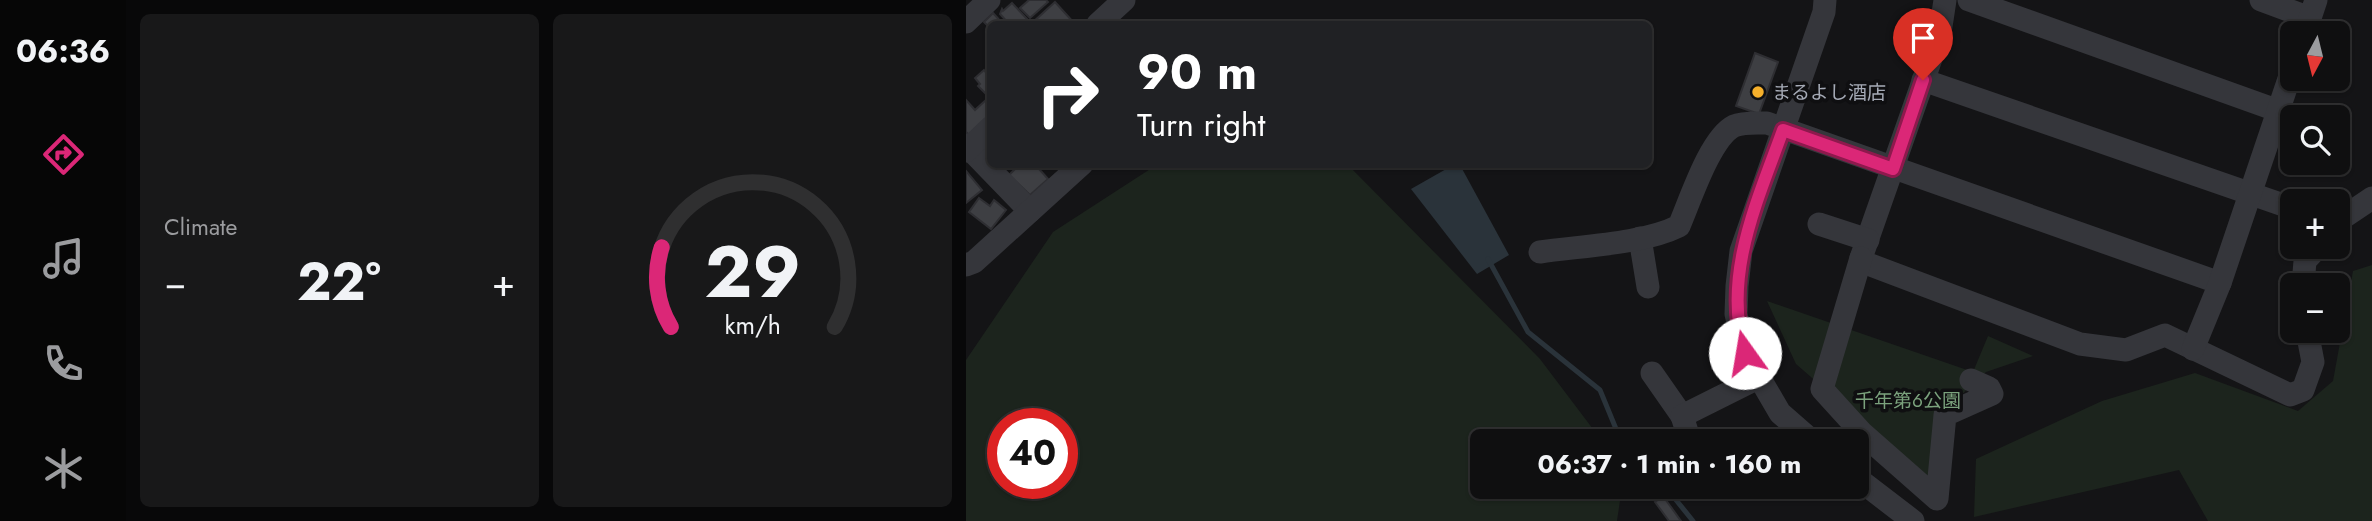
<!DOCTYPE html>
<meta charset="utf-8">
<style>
:root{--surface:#0f0f10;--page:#181819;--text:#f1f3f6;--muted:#9b9c9f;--line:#2f2f30;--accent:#db2777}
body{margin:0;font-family:Jost,"Noto Sans JP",sans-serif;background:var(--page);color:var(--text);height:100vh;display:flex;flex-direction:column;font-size:26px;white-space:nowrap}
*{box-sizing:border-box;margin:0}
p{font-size:23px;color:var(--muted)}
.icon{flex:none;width:38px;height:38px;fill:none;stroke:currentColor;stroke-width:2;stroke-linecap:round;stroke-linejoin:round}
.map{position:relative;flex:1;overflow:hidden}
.panel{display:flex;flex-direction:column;gap:14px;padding:14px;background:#080809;width:840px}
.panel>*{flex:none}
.hud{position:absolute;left:21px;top:21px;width:665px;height:147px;border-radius:10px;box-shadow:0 2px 5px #0004,0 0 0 2px var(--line);background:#202124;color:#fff;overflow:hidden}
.needle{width:46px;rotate:187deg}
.controls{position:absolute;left:1314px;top:21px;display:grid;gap:14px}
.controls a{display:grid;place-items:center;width:70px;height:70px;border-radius:10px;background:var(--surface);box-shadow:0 2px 5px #0004,0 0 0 2px var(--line);font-size:35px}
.speed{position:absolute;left:21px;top:408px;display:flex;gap:14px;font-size:35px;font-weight:700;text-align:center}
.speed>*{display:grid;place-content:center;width:91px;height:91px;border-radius:50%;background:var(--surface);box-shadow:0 2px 5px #0004,0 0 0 2px var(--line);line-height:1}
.speed .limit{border:10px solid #d22;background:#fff;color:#111}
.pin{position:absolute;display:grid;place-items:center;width:60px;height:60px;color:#fff;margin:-72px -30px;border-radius:50% 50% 50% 0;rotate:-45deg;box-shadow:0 0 7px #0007}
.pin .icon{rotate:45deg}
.me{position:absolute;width:77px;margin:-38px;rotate:347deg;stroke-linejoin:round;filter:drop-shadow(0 0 5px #0008)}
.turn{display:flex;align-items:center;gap:24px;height:147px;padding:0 35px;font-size:32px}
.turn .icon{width:91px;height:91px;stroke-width:2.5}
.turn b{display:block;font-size:49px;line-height:60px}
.big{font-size:52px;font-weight:700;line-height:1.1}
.panel .widget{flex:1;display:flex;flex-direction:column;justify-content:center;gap:10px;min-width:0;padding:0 24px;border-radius:10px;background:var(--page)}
.panel .dial{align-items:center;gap:0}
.dial svg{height:182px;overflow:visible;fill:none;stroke:var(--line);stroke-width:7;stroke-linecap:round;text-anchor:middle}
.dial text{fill:var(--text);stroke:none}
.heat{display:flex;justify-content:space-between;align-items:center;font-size:38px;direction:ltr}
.panel .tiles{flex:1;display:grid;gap:14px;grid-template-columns:repeat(2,1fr)}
.trip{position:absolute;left:504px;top:429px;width:399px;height:70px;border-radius:10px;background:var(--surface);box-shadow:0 2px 5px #0004,0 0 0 2px var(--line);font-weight:700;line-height:70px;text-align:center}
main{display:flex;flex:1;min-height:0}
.menu{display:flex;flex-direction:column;width:126px;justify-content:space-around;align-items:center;background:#060606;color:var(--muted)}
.menu .icon{width:49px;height:49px}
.menu .current{color:var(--accent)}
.menu b{font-size:32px;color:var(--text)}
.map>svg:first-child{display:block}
.green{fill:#1c241d;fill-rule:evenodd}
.water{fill:#2a333a}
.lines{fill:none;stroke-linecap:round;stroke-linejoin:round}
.stream{stroke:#2a333a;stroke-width:5}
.building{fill:#3e3f43;stroke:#2e2e32;stroke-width:2}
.minor{stroke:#35363b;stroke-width:23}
.route-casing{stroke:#8e194d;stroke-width:18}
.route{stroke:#db2777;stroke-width:12}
.poi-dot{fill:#f6b02b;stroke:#0f0f11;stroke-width:2.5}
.labels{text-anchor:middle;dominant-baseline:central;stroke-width:7;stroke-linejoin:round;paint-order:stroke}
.poi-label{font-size:19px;fill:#a5aab6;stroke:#0f0f11;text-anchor:start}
.park-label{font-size:19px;fill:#7ba27d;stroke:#0f0f11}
</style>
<main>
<nav class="menu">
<b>06:36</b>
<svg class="icon current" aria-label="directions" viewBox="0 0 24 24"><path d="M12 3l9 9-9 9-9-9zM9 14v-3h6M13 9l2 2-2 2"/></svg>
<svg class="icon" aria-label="music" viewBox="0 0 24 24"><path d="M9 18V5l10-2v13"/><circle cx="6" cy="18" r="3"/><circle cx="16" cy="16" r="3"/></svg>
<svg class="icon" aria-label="phone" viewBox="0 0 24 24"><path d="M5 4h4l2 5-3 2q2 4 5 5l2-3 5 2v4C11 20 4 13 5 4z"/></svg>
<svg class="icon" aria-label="climate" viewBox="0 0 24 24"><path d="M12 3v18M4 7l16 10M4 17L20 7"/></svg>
</nav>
<section class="panel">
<div class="tiles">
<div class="widget"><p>Climate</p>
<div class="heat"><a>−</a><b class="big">22°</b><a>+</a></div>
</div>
<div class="widget dial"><svg viewBox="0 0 100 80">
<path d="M14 69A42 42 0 1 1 86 69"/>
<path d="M14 69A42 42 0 0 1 10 34" stroke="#db2777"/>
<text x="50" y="56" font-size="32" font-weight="700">29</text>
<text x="50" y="72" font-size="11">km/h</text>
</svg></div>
</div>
</section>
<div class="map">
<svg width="1406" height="521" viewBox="0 0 1406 521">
<rect width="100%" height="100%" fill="#141416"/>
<g class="green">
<path d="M192,164l190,1 192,194 62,82h-120v45l140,1 -5,34h-651v-161l87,-128zM37,424h59v59h-59z"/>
<path d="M1406,265v256h-164l-29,-51 -205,47 2,-58 126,-58 93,-28 103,38 35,-30 20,-110z"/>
<path d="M801,301l206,71 15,-36 45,20 -47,16 -28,26 -26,84 -136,-118z"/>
</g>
<path class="water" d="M489,164l5,1 49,90 -32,19 -66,-85z"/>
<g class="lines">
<g class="stream">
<path d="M522,259l40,73 72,58 21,51"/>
<path d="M691,486l11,4 25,31"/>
</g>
</g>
<g class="building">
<path d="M63,0h17l2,2 -18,16 -10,-10z"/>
<path d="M89,2l20,22h-41l-2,-1z"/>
<path d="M46,3l16,17 -4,4h-15l-9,-10 2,-5 1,2z"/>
<path d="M27,13l10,11h-13v10l-3,-4 2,-3 -5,-5z"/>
<path d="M789,53l23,9 -19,52 -23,-8z"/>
<path d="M18,70l3,4 3,-3v24l-2,1 -10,-10 2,-2 -5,-6z"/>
<path d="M21,99l3,4v11l-21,21 -3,-3v-32l9,10z"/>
<path d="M54,164h26l-6,6 8,9 -18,16 -21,-20z"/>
<path d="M0,171l16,19 -16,13z"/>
<path d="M13,198l11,8 4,-6 12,10 -15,19 -22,-17z"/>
<path d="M697,496l18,25h-12l-14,-19z"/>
</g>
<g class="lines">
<g class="minor">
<path d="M979,0l-5,33 -79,225 7,6 212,80 46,6 39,-15 125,60 13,-5 10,-28 -6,-31"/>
<path d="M1003,0l310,111"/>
<path d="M1295,0l49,18"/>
<path d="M0,22l23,-22"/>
<path d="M132,24l26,-24"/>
<path d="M1339,33l11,-33"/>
<path d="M957,80l369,128"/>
<path d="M0,145l64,66"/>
<path d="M0,151l24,-23"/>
<path d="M1372,221l34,-23"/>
<path d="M853,224l49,16"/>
<path d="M674,238l8,49"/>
<path d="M574,252c41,-6 103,-8 139,-26 11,-25 31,-88 55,-100 9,-4 23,-3 33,-3l453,160"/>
<path d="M895,258l-39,131 40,44 75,66 8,-84 47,-21 -3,-6 -18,-8"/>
<path d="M0,265l8,-3 108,-98"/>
<path d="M1337,285l2,-24 13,-14"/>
<path d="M1227,349l27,-66 72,-213"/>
<path d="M686,373l30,43"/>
<path d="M724,441l-8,-25 76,-38"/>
<path d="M846,441l-32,-28 -35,-60 -9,-39 1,-28 4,-35 83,-239 1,-12"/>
<path d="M891,478l56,43"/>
</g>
</g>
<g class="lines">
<defs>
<path id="route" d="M779,353c-23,-77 12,-151 38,-223l110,39 30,-89"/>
</defs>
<use href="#route" class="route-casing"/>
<use href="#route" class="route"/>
</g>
<circle class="poi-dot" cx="792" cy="92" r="7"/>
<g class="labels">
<g class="poi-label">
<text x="806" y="92">まるよし酒店</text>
</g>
<g class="park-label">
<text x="942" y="400">千年第6公園</text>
</g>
</g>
</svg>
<div class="controls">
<a><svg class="needle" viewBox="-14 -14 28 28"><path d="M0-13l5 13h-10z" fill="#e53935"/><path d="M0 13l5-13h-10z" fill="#9b9c9f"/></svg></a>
<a><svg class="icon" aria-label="search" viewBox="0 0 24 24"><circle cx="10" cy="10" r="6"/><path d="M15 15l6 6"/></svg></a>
<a>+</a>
<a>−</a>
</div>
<div class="speed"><div class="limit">40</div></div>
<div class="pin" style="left:957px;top:80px;background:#d93025"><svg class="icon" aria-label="arrive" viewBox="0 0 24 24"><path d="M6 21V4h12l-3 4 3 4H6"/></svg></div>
<svg class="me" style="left:779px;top:353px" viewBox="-20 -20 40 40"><circle r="19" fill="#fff"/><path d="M0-13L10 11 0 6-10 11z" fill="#db2777"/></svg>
<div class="trip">06:37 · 1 min · 160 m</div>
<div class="hud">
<div class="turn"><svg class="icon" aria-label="right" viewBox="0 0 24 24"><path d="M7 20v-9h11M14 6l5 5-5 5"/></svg><div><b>90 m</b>Turn right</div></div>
</div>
</div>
</main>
